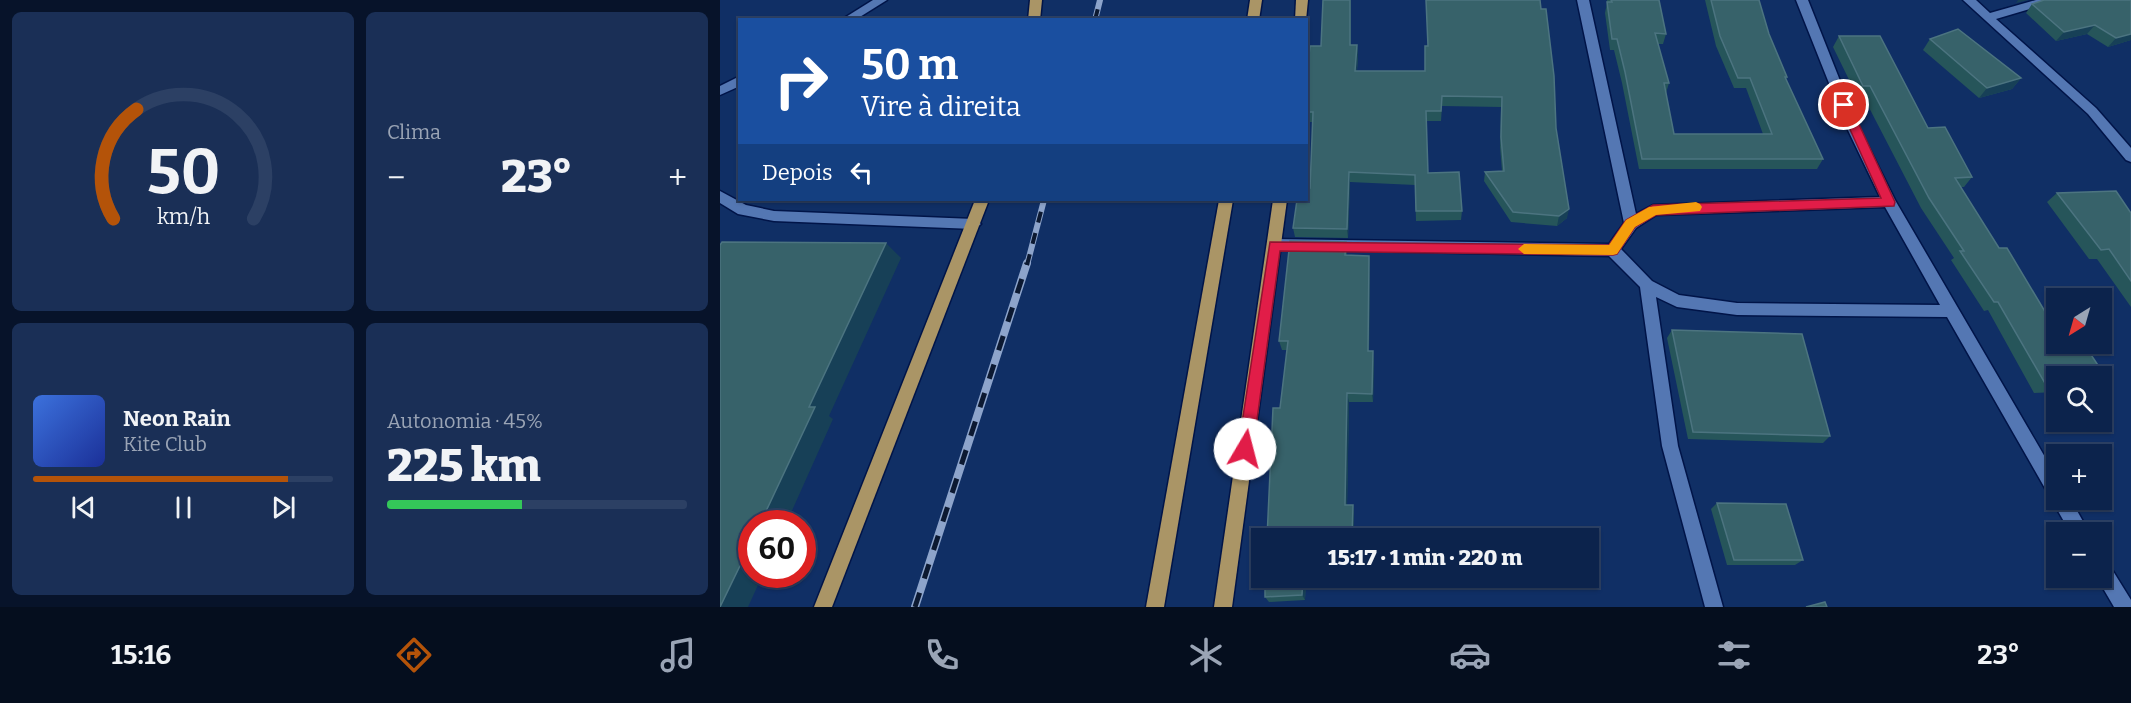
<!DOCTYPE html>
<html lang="pt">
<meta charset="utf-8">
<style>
:root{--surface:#0c234c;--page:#1a2f56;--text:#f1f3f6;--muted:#9aa4b5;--line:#2c4064;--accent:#b45309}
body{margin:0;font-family:Bitter,serif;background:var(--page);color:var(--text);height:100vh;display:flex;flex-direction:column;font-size:22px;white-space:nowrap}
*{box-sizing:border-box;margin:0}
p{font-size:20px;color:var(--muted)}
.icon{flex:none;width:33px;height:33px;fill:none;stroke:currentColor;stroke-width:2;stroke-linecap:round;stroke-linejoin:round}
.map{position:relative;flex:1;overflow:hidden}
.panel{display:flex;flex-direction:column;gap:12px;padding:12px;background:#07132a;width:720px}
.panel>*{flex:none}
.top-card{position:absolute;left:18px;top:18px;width:570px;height:183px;border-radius:0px;box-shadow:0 2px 4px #0004,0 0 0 2px var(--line);background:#1a4fa0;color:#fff;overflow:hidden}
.needle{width:39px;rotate:217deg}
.tools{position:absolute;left:1326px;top:288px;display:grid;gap:12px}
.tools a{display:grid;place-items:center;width:66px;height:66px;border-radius:0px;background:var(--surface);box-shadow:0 2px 4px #0004,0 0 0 2px var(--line);font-size:30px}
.speed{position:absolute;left:18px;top:510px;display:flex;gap:12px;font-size:30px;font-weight:700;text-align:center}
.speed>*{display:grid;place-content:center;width:78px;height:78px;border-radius:50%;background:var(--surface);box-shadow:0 2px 4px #0004,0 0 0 2px var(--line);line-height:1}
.speed .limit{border:9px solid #d22;background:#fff;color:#111}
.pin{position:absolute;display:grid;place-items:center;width:51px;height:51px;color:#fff;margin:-26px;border:3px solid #fff;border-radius:50%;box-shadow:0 2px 6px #0007}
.me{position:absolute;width:66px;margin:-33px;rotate:8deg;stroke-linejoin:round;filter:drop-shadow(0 0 4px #0008)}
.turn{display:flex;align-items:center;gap:21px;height:126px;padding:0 24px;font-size:27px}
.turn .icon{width:78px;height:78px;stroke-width:2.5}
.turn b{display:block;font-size:42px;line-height:51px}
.then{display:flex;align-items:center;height:57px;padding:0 24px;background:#0003;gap:12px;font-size:22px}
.big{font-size:45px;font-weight:800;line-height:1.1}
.panel .widget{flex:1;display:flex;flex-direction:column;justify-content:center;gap:9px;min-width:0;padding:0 21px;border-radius:9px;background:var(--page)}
.panel .dial{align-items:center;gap:0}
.dial svg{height:156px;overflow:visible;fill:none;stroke:var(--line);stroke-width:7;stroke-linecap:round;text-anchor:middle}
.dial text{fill:var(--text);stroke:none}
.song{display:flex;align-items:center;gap:18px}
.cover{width:72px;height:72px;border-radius:9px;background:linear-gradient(135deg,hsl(220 70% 55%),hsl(230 70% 35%))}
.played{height:6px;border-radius:3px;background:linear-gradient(90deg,var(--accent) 85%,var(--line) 85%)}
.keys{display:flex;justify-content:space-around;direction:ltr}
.heat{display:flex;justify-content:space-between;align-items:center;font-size:33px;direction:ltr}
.charge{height:9px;border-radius:4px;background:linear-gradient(90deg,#34c759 45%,var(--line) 0)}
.panel .tiles{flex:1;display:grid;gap:12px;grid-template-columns:repeat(2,1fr)}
.trip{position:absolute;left:531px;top:528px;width:348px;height:60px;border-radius:0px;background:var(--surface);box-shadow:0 2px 4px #0004,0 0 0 2px var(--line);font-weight:800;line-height:60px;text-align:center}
.dock{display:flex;height:96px;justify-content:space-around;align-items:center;background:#050e1e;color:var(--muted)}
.dock .icon{width:42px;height:42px}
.dock .current{color:var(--accent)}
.dock b{font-size:27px;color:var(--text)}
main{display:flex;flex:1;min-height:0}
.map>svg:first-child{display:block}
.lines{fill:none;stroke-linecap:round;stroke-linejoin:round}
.minor-casing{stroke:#001448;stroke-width:3}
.major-casing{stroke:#001448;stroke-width:3}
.minor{fill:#5477b3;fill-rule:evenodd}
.major{fill:#aa9566;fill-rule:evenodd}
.rail-far1-casing{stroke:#8da4cb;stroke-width:6}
.rail-casing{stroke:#8da4cb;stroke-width:8}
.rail-far1{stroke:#0c1931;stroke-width:4;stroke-dasharray:11;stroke-linecap:butt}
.rail{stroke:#0c1931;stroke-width:5;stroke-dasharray:15;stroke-linecap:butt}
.wall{fill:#26555a}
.shaded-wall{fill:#174057}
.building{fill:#37626a;stroke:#4c7480;stroke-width:1.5}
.route{fill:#e11d48;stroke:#92132f;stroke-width:1.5}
.slow{fill:#f59e0b}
</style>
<main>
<section class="panel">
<div class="tiles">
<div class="widget dial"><svg viewBox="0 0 100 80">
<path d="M14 69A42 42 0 1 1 86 69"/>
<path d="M14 69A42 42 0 0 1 26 13" stroke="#b45309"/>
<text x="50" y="56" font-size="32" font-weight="700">50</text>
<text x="50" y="72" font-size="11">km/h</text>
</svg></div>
<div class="widget"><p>Clima</p>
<div class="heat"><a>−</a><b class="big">23°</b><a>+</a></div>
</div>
<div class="widget">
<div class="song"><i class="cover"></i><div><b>Neon Rain</b><p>Kite Club</p></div></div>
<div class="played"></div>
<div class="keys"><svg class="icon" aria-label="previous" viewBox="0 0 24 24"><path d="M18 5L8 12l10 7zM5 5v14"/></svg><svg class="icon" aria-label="pause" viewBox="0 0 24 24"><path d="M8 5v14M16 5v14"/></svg><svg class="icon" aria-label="next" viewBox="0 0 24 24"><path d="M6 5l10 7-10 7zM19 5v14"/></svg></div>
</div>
<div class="widget"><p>Autonomia · 45%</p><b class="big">225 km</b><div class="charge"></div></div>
</div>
</section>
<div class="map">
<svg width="1411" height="607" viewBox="0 0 1411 607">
<rect width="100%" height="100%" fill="#102f65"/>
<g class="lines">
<defs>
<g id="minor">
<path d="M153,0h14l-32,20h-14z"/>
<path d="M857,0h12l47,214 17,-9 227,-8 -34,-71 -50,-126h12l50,126 37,74 161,276v24h15l18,32h-19l-123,-215 -210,-2 -60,-8 -21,-10 22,149 45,161h-18l-43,-161 -22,-159 -31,-31 -340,-7 -2,-4 2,-4 5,-2 335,5 15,-21zM1165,207l55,98 -203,-2 -58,-8 -27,-14 -31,-32 15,-21 20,-13z"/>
<path d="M1243,0h13l14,13 46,-13h19l-2,2 -57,17 100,89 35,40v14l-5,-2 -38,-46z"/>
<path d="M20,76v10l-20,9v-9z"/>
<path d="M0,191l26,14 28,6 200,8 7,5 -7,5 -200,-8 -36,-7 -18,-11z"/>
<path d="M1382,560l6,3 23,37v7h-17l-17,-29h5z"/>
</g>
<g id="major">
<path d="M310,0h12l-2,20h-12z"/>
<path d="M530,0h12l-3,20h-12z"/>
<path d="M576,0h12l-2,20h-11z"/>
<path d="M255,200h14l-157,407h-18z"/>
<path d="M499,200h14l-69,407h-18z"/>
<path d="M553,200h14l-55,407h-18z"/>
</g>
</defs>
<use href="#minor" class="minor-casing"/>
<use href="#major" class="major-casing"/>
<use href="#minor" class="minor"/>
<use href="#major" class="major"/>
<defs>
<g id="rail-far1">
<path d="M375,20l5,-20"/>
<path d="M307,265l17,-65"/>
</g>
<path id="rail" d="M195,607l112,-344"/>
</defs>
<use href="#rail-far1" class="rail-far1-casing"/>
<use href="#rail" class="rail-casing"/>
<use href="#rail-far1" class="rail-far1"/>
<use href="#rail" class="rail"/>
</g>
<g class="wall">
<path d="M603,0h28v45h6l1,11 -1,15h68v-25l131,82 11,90 -10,8 -46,-4 -27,-41 1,-9 17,-1 -2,-24 1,-40 -59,-1 -1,15h-15l2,52 34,38 -1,9 -45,1 -1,-36 -65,-3 -2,56 -53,-1 -2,-9 17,-40 3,-66h-7v-40l15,-36z"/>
<path d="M887,0h52l7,34 -3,10h-5l11,39 -3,10 8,41h89l-17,-46h-12l-18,-42 -11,-46h54l10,34 18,43 -1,3 37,79 -6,10h-178l-17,-86 -8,-33h-4l-5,-37 2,-10z"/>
<path d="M1411,0v40l-23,7 -21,-13 -31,7 -30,-28 6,-9z"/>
<path d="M1119,36l89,92 44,49 -8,10h-3l38,61 57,82 53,52 -7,5v-11h-46v16l-22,1 -46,-83 -4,1 -33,-51 3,-2 -33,-50 -58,-112h-6l-24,-49z"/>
<path d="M1210,39l91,39 -9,11 -33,9 -56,-48z"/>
<path d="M1337,193l74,20v94l-34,-48h-8l-42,-57z"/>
<path d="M626,242l1,13 22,1 1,10 -1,85 5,10 -1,41h-24l-2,103 7,7v26h-87l20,-188h-5l-3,-9z"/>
<path d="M952,330l158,106 -7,7 -135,-4 -21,-101z"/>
<path d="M997,503l86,57 -8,5h-68l-16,-56z"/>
<path d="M545,578h41l-1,22 -36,2 -4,-5z"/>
</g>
<g class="shaded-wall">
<path d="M630,0h1v56l-1,-11z"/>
<path d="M1298,0h10l-12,3z"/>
<path d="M1375,25l-8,9 -31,7 8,-9z"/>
<path d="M1411,34v6l-23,7 8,-9z"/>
<path d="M637,45l1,11 -2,26 -1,-11z"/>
<path d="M1301,78l-9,11 -33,9 8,-10z"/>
<path d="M629,172l1,10 -2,56 -1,-9z"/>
<path d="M849,209l-2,9 -10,8 2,-10z"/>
<path d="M166,243l15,15 -72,158 4,3 -47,105h-26l49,-117z"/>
<path d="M649,256l1,10 -1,95 -1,-10z"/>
<path d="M653,351l1,10 -1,41 -1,-8z"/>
<path d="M627,393l2,9 -2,110 -2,-7z"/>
<path d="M633,505l1,7v26h-2z"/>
<path d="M32,541v33h11l-15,33h-28z"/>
<path d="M583,578h3l-1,22 -3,-5z"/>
</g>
<g class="building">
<path d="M603,0h27v45h7l-2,26h70v-25h3l-2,-46h114l1,9h5l8,67 2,52 13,81 -10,7 -46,-4 -28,-40 19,-1 -3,-34 1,-40 -60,-1 -1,15h-15l2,62 31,-1 3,39h-46l-1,-36 -66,-3 -2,57 -54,-1 4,-28h9v-12h4l3,-76h-7v-30l4,-36h11z"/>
<path d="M891,0h48l7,34 -11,-1 14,50h-5l10,51h98l-22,-56h-12l-18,-42 -9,-36h48l10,34 18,43h-2l38,82h-181l-17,-87 -8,-33h-5l-5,-37h5z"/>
<path d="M1324,0h87v34l-15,4 -21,-13 -31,7 -32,-28z"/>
<path d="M1238,29l63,49 -34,10 -57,-49z"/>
<path d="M1119,36h41l48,92 17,-1 27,50 -17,1 44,70h8l49,82v14h28l25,38 -7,1v-7h-46v9h-10l-48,-83h-4l-34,-51h4l-35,-53 -59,-112h-7z"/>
<path d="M1396,191l15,22v68l-22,-32 -8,1 -44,-57z"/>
<path d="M570,241l56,1 -1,13 24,1 -1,95h5l-1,43 -25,-1 -2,112h8l-1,33h-85l6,-130h7l8,-67h-9z"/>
<path d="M2,242l164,1 -77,164h6l-55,117h-8v17l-32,66v-362z"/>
<path d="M952,330l130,4 28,102 -137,-4z"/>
<path d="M997,503l69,1 17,56h-69z"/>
<path d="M545,578h38l-1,17 -37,2z"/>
<path d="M1105,602l2,5h-21z"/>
</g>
<path class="route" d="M1124,101l6,4 45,97 -1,4 -238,9 -21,12 -18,27 -4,1 -333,-4 -27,198 -2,5 -6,2 -5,-2 -2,-5 32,-207 339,3 17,-25 27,-15 228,-7 -42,-93z"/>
<path class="slow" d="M976,202l4,2 2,3 -2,4 -44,4 -21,12 -18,27 -4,1 -89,-1 -6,-5 6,-5 85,1 17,-25 23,-13z"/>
</svg>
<div class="tools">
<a><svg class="needle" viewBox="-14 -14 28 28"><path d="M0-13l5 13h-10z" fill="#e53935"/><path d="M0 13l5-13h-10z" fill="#9aa4b5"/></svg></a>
<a><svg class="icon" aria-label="search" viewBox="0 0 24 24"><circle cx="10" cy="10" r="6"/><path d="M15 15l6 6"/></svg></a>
<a>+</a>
<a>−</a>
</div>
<div class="speed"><div class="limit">60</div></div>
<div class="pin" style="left:1124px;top:105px;background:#d93025"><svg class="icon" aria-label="arrive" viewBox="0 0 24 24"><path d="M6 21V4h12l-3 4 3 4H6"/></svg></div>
<svg class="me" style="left:525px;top:449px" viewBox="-20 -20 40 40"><circle r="19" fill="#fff"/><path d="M0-13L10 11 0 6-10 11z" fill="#e11d48"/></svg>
<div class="trip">15:17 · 1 min · 220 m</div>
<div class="top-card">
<div class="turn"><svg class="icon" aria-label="right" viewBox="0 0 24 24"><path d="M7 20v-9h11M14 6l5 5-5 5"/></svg><div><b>50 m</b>Vire à direita</div></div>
<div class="then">Depois<svg class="icon" aria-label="left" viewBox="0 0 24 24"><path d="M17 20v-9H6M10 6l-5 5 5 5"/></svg></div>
</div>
</div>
</main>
<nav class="dock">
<b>15:16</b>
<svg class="icon current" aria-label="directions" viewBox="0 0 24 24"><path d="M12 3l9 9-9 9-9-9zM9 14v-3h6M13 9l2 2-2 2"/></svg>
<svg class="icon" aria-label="music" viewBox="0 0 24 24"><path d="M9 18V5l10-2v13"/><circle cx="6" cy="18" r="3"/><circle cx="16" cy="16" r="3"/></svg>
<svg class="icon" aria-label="phone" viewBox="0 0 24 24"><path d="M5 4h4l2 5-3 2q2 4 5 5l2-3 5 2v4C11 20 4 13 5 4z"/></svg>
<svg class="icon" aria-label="climate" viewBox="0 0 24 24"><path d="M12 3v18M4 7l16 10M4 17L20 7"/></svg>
<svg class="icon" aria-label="car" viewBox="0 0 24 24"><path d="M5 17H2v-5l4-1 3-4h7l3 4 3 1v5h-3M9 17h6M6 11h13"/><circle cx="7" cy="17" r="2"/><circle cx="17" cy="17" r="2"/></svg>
<svg class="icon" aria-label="filters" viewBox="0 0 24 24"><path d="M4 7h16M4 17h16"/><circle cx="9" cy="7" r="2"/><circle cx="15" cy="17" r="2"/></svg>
<b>23°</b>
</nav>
